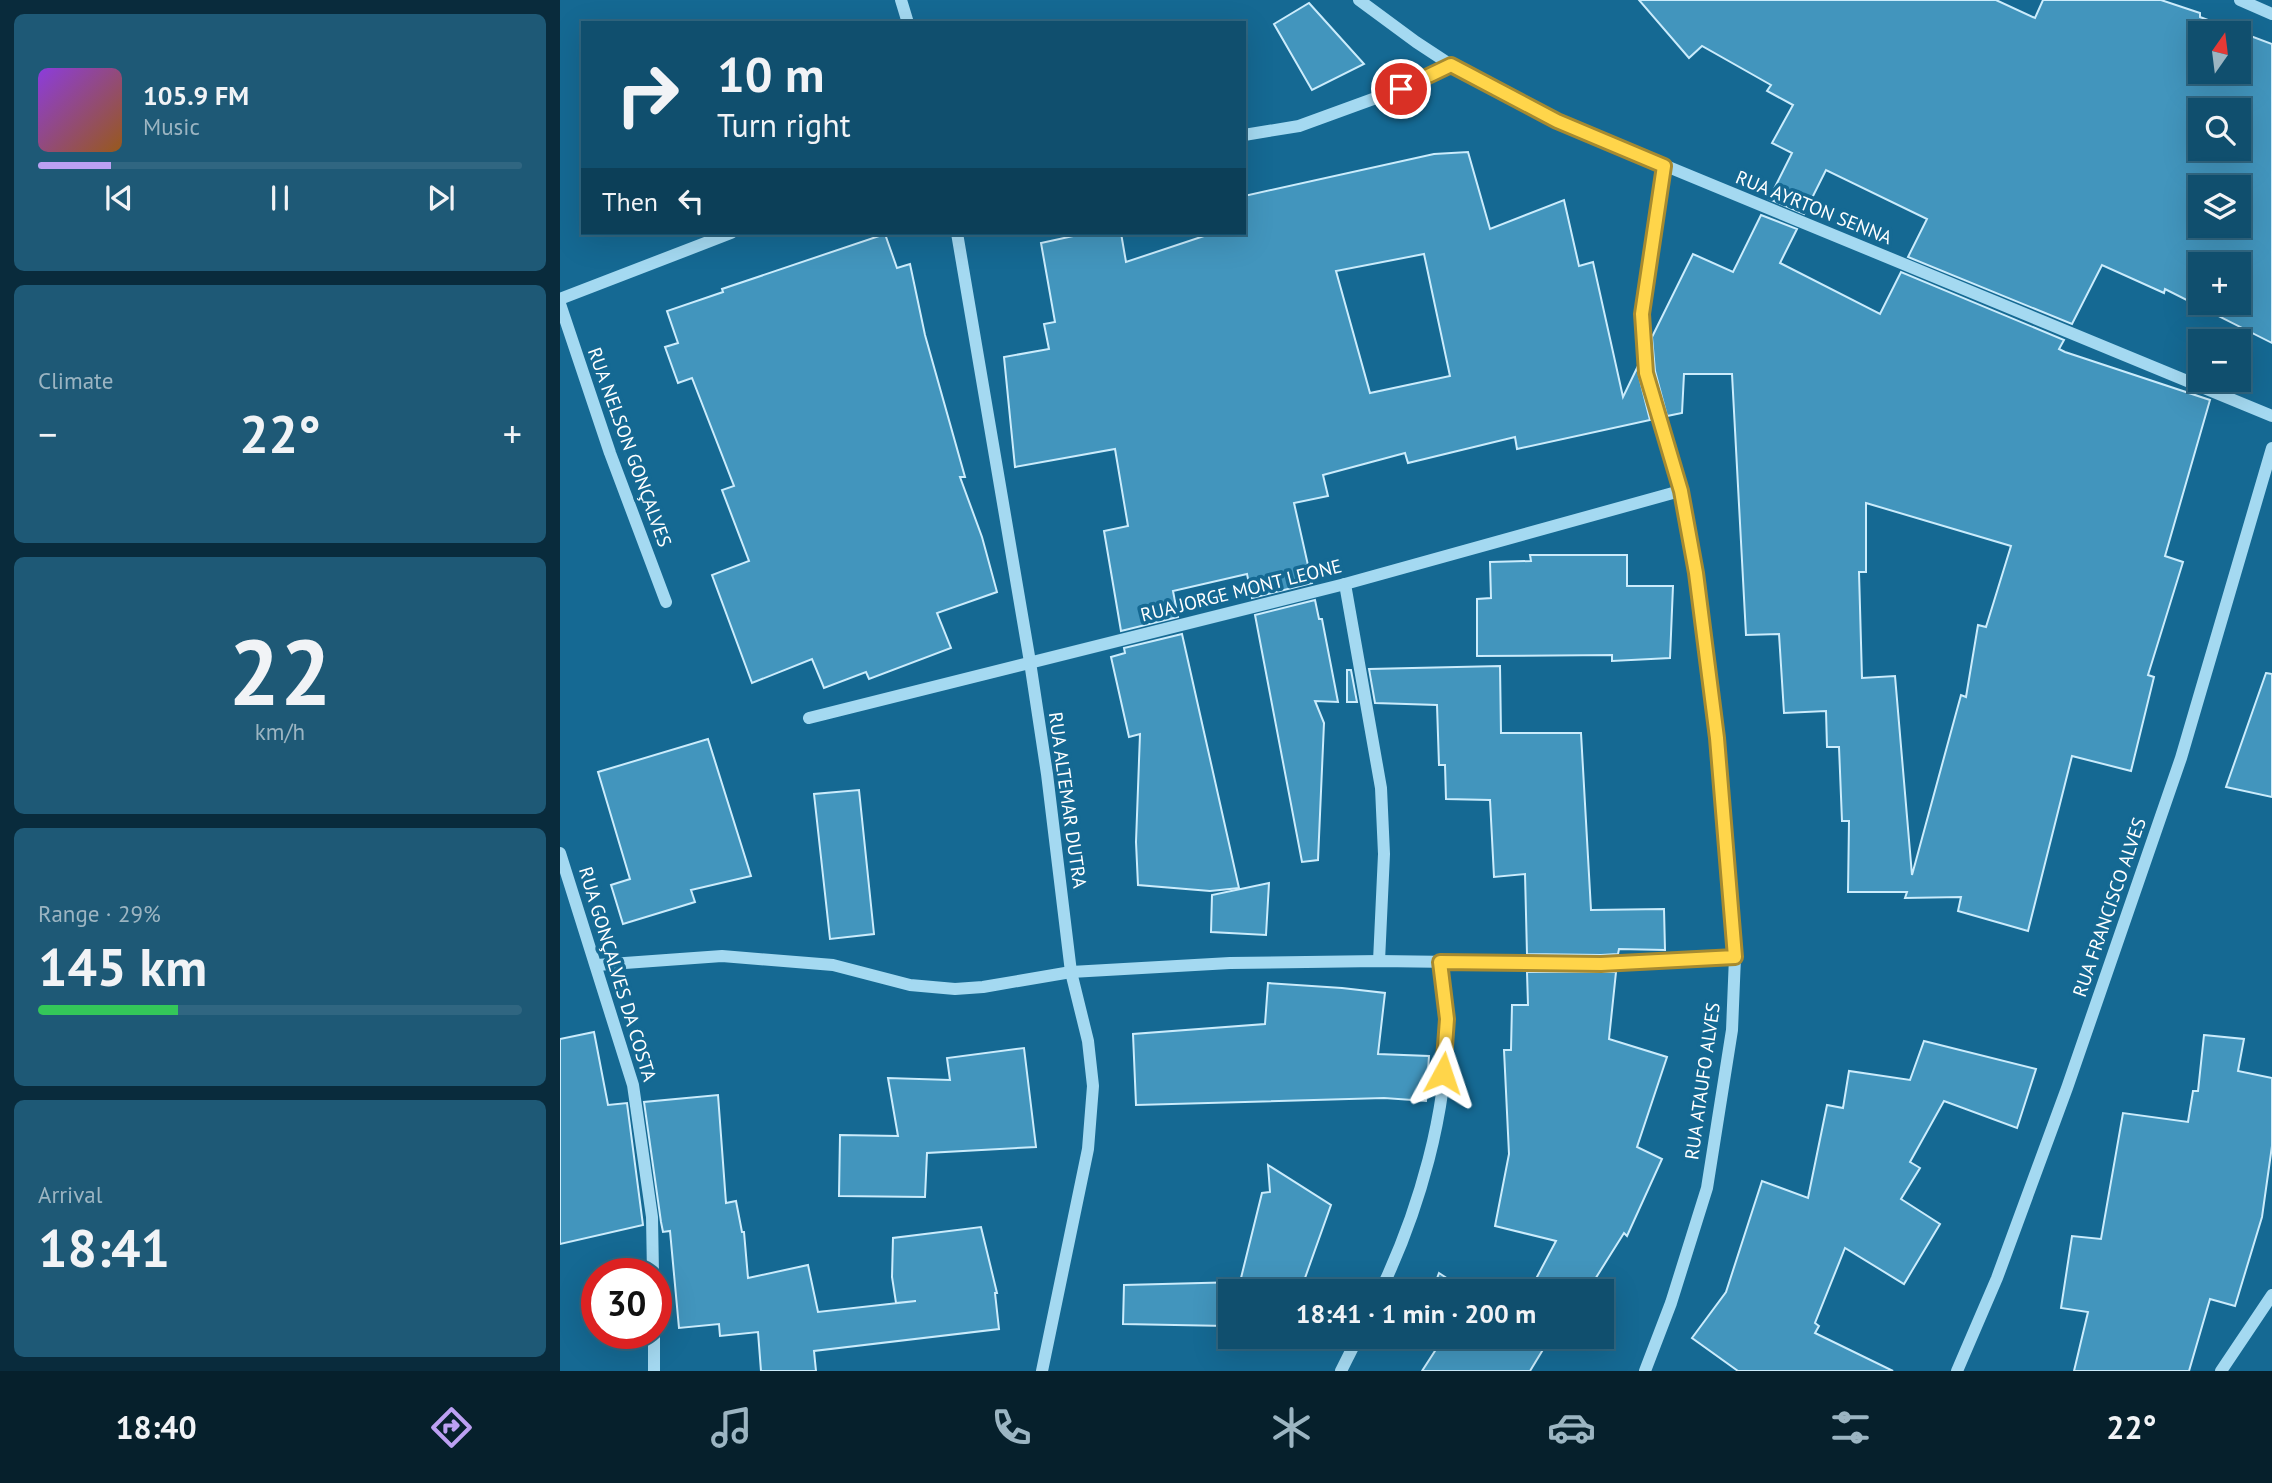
<!DOCTYPE html>
<meta charset="utf-8">
<style>
:root{--surface:#104f6e;--page:#1e5976;--text:#f1f3f6;--muted:#9cb5c2;--line:#306681;--accent:#bca0f2}
body{margin:0;font-family:"PT Sans",sans-serif;background:var(--page);color:var(--text);height:100vh;display:flex;flex-direction:column;font-size:26px;white-space:nowrap}
*{box-sizing:border-box;margin:0}
p{font-size:23px;color:var(--muted)}
.icon{flex:none;width:38px;height:38px;fill:none;stroke:currentColor;stroke-width:2;stroke-linecap:round;stroke-linejoin:round}
.map{position:relative;flex:1;overflow:hidden}
.panel{display:flex;flex-direction:column;gap:14px;padding:14px;background:#092b3c;width:560px}
.panel>*{flex:none}
.hud{position:absolute;left:21px;top:21px;width:665px;height:214px;border-radius:0px;box-shadow:0 7px 28px #0002,0 0 0 2px var(--line);background:#104f6e;color:var(--text);overflow:hidden}
.needle{width:46px;rotate:14deg}
.fabs{position:absolute;left:1628px;top:21px;display:grid;gap:14px}
.fabs a{display:grid;place-items:center;width:63px;height:63px;border-radius:0px;background:var(--surface);box-shadow:0 7px 28px #0002,0 0 0 2px var(--line);font-size:35px}
.speed{position:absolute;left:21px;top:1258px;display:flex;gap:14px;font-size:35px;font-weight:700;text-align:center}
.speed>*{display:grid;place-content:center;width:91px;height:91px;border-radius:50%;background:var(--surface);box-shadow:0 7px 28px #0002,0 0 0 2px var(--line);line-height:1}
.speed .limit{border:10px solid #d22;background:#fff;color:#111}
.pin{position:absolute;display:grid;place-items:center;width:60px;height:60px;color:#fff;margin:-30px;border:4px solid #fff;border-radius:50%;box-shadow:0 2px 7px #0007}
.me{position:absolute;width:77px;margin:-38px;rotate:5deg;stroke-linejoin:round;filter:drop-shadow(0 0 5px #0008)}
.turn{display:flex;align-items:center;gap:24px;height:147px;padding:0 21px;font-size:32px}
.turn .icon{width:91px;height:91px;stroke-width:2.5}
.turn b{display:block;font-size:49px;line-height:60px}
.then{display:flex;align-items:center;height:66px;padding:0 21px;background:#0003;gap:14px;font-size:26px}
.big{font-size:52px;font-weight:600;line-height:1.1}
.panel .tile{flex:1;display:flex;flex-direction:column;justify-content:center;gap:10px;min-width:0;padding:0 24px;border-radius:10px;background:var(--page)}
.panel .dial{align-items:center;gap:0}
.dial b{font-size:91px;line-height:1}
.song{display:flex;align-items:center;gap:21px}
.cover{width:84px;height:84px;border-radius:10px;background:linear-gradient(135deg,hsl(270 70% 55%),hsl(30 70% 35%))}
.played{height:7px;border-radius:4px;background:linear-gradient(90deg,var(--accent) 15%,var(--line) 15%)}
.keys{display:flex;justify-content:space-around;direction:ltr}
.heat{display:flex;justify-content:space-between;align-items:center;font-size:38px;direction:ltr}
.charge{height:10px;border-radius:5px;background:linear-gradient(90deg,#34c759 29%,var(--line) 0)}
.trip{position:absolute;left:658px;top:1279px;width:396px;height:70px;border-radius:0px;background:var(--surface);box-shadow:0 7px 28px #0002,0 0 0 2px var(--line);font-weight:600;line-height:70px;text-align:center}
.menu{display:flex;height:112px;justify-content:space-around;align-items:center;background:#06202c;color:var(--muted)}
.menu .icon{width:49px;height:49px}
.menu .active{color:var(--accent)}
.menu b{font-size:32px;color:var(--text)}
main{display:flex;flex:1;min-height:0}
.map>svg:first-child{display:block}
.building{fill:#4295bd;stroke:#cbecfc;stroke-width:2;fill-rule:evenodd}
.lines{fill:none;stroke-linecap:round;stroke-linejoin:round}
.minor{stroke:#a4d9f1;stroke-width:12}
.route-casing{stroke:#a68a30;stroke-width:18}
.route{stroke:#ffd54a;stroke-width:12}
.labels{text-anchor:middle;dominant-baseline:central;stroke-width:7;stroke-linejoin:round;paint-order:stroke}
.street-label{font-size:19px;fill:#fff;stroke:#156993}
</style>
<main>
<section class="panel">
<div class="tile">
<div class="song"><i class="cover"></i><div><b>105.9 FM</b><p>Music</p></div></div>
<div class="played"></div>
<div class="keys"><svg class="icon" aria-label="previous" viewBox="0 0 24 24"><path d="M18 5L8 12l10 7zM5 5v14"/></svg><svg class="icon" aria-label="pause" viewBox="0 0 24 24"><path d="M8 5v14M16 5v14"/></svg><svg class="icon" aria-label="next" viewBox="0 0 24 24"><path d="M6 5l10 7-10 7zM19 5v14"/></svg></div>
</div>
<div class="tile"><p>Climate</p>
<div class="heat"><a>−</a><b class="big">22°</b><a>+</a></div>
</div>
<div class="tile dial"><b>22</b><p>km/h</p></div>
<div class="tile"><p>Range · 29%</p><b class="big">145 km</b><div class="charge"></div></div>
<div class="tile"><p>Arrival</p><b class="big">18:41</b></div>
</section>
<div class="map">
<svg width="1712" height="1371" viewBox="0 0 1712 1371">
<rect width="100%" height="100%" fill="#156993"/>
<g class="building">
<path d="M1079,0h357l39,18 8,-18h118l39,13v4l72,27v299l-107,-54 -1,4 -62,-28 -30,59 -164,-67 19,-38 -101,-49 -22,44 -35,-15 23,-46 -20,-10 21,-38 -26,-14 4,-6 -69,-39 -13,12zM1640,33h38v39h-38zM1640,110h38v39h-38zM1640,187h38v39h-38zM1640,264h38v39h-38z"/>
<path d="M749,3l55,61 -52,26 -38,-66z"/>
<path d="M908,152l22,77 74,-29 15,66 14,-4 30,135 14,-29 13,52 -133,29 -2,-12 -107,26 -3,-10 -82,22 5,21 -34,7 18,80 -60,15 -5,-24 -74,17 5,26 -57,14 -17,-100 24,-5 -13,-77 -100,18 -11,-110 45,-8 -5,-25 11,-2 -14,-79 46,-10h34l5,29 87,-29h31v-37l190,-42zM864,254l26,122 -80,17 -34,-122z"/>
<path d="M1201,215l36,14 -17,34 100,51 21,-42 163,68 -5,9 6,3 145,48 -45,156 18,6 -35,113 6,2 -23,94 -59,-15 -44,175 -70,-20 3,-14 -56,1 2,-6h-59l1,-71h-7l-3,-74h-12l-1,-36 -42,2 -5,-79 -33,1 -14,-261h-48l-2,39 -15,3 -12,-45 -3,-34 41,-83 40,18zM1306,503l145,43 -25,81 -8,-2 -12,72 -5,-2 -49,180 -17,-199 -33,2 -3,-106h7z"/>
<path d="M325,234l12,34 13,-4 15,71 40,142h-5l22,60 15,55 -60,21 14,35 -82,31 -3,-7 -42,16 -12,-29 -60,24 -40,-108 37,-14 -27,-71 12,-4 -42,-108 -14,5 -13,-36 13,-4 -11,-32 56,-19 -1,-3z"/>
<path d="M970,555h97v31h46l-3,72 -58,3v-6l-135,1v-57l14,-1 -1,-36 41,-1z"/>
<path d="M755,600l4,19h3l16,83 -23,-1 9,22 -6,137 -16,2 -47,-247z"/>
<path d="M622,634l57,254 -29,3 -72,-6 -2,-43 4,-108 -11,3 -18,-80 14,-4 -1,-5z"/>
<path d="M940,666l1,67h80l10,177 73,-1 1,41 -46,-1 -1,5 -17,1 -74,-1 -2,-80 -31,3 -4,-77 -44,-1 -1,-34h-6l-2,-60 -62,-2 -6,-34z"/>
<path d="M787,670h4l6,32h-10z"/>
<path d="M1706,673l6,1v123l-46,-10z"/>
<path d="M148,739l43,137 -60,14 4,12 -72,22 -12,-39 19,-6 -32,-107z"/>
<path d="M299,790l15,144 -44,5 -16,-145z"/>
<path d="M709,883l-3,52 -55,-3 1,-37z"/>
<path d="M967,972h89l-7,67 58,18 -30,90 25,12 -35,77 -3,-3 -37,59h-58l27,-51 -61,-15 14,-72 -5,-104h7l1,-45h16z"/>
<path d="M708,983l74,5 43,5 -7,61 51,2 -3,45 -42,-3 -248,7 -3,-71 132,-10z"/>
<path d="M34,1032l14,73 19,-2 16,122 -83,19v-205z"/>
<path d="M1644,1035l40,4 -6,32 34,7v68l-10,71 -27,89 -25,-7 -21,72h-115l14,-59 -27,-4 11,-72 29,3 22,-126 65,9 5,-31h5z"/>
<path d="M1364,1041l112,28 -19,59 -73,-27 -34,61 10,6 -19,31 39,25 -36,60 -59,-36 -30,75 4,3 -4,7 78,38h-155l-46,-33 34,-46 36,-111 46,17 19,-93 16,3 6,-37 61,9z"/>
<path d="M464,1048l12,99 -109,6 -2,44 -86,-1 1,-61 58,1 -10,-58 62,2 -3,-22z"/>
<path d="M158,1095l8,108 10,-2 6,31h2l4,46 60,-13 10,47 98,-11 -20,2 -4,-26 1,-39 88,-11 16,66h-2l4,36 -185,22 2,20h-55l-3,-39 -38,4 -1,-12 -40,4 -9,-97 -7,1 -2,-10 -17,-120z"/>
<path d="M708,1165l63,40 -31,87h-70v25l-3,9 -104,-2 1,-39 116,-3 22,-89 8,-1z"/>
<path d="M879,1273l29,19h-36z"/>
<path d="M884,1337h96l7,6 -17,28h-108z"/>
</g>
<g class="lines">
<g class="minor">
<path d="M341,0l7,23"/>
<path d="M799,0l57,42 35,23 106,56 715,295"/>
<path d="M1680,0l32,14"/>
<path d="M684,135l55,-9 118,-43 34,-18"/>
<path d="M397,233l73,429 17,112 24,198 17,69 5,45 -5,63 -46,222"/>
<path d="M0,299l171,-66"/>
<path d="M0,304l50,149 56,149"/>
<path d="M785,584l36,204 3,66 -5,107"/>
<path d="M249,718l536,-134 335,-93"/>
<path d="M0,853l73,232 19,132 1,57"/>
<path d="M37,965l125,-9 111,9 77,20 45,4 28,-2 88,-15 159,-9 149,-2 222,3 134,-7"/>
<path d="M820,1292c39,-81 68,-181 67,-271 0,-19 -4,-39 -7,-59"/>
<path d="M94,1334v37"/>
<path d="M781,1371l17,-34"/>
<path d="M1085,1371l26,-68 36,-115 25,-158 3,-73 -18,-219 -21,-165 -16,-82 -34,-118 -5,-59 23,-149"/>
<path d="M1397,1371l40,-93 70,-190 114,-330 91,-310"/>
<path d="M1661,1371l51,-76"/>
</g>
</g>
<g class="lines">
<defs>
<path id="route" d="M841,89l50,-24 106,56 107,45 -22,148 4,59 35,118 15,82 21,165 18,219 -134,7 -161,-2 7,57 -4,54"/>
</defs>
<use href="#route" class="route-casing"/>
<use href="#route" class="route"/>
</g>
<g class="labels">
<g class="street-label">
<text transform="translate(1254 207) rotate(22)">RUA AYRTON SENNA</text>
<text transform="translate(70 447) rotate(70)">RUA NELSON GONÇALVES</text>
<text transform="translate(681 590) rotate(-14)">RUA JORGE MONT LEONE</text>
<text transform="translate(508 800) rotate(82)">RUA ALTEMAR DUTRA</text>
<text transform="translate(1549 907) rotate(-71)">RUA FRANCISCO ALVES</text>
<text transform="translate(58 974) rotate(73)">RUA GONÇALVES DA COSTA</text>
<text transform="translate(1142 1081) rotate(-82)">RUA ATAUFO ALVES</text>
</g>
</g>
</svg>
<div class="fabs">
<a><svg class="needle" viewBox="-14 -14 28 28"><path d="M0-13l5 13h-10z" fill="#e53935"/><path d="M0 13l5-13h-10z" fill="#9cb5c2"/></svg></a>
<a><svg class="icon" aria-label="search" viewBox="0 0 24 24"><circle cx="10" cy="10" r="6"/><path d="M15 15l6 6"/></svg></a>
<a><svg class="icon" aria-label="layers" viewBox="0 0 24 24"><path d="M12 4l9 5-9 5-9-5zM3 14l9 5 9-5"/></svg></a>
<a>+</a>
<a>−</a>
</div>
<div class="speed"><div class="limit">30</div></div>
<div class="pin" style="left:841px;top:89px;background:#d93025"><svg class="icon" aria-label="arrive" viewBox="0 0 24 24"><path d="M6 21V4h12l-3 4 3 4H6"/></svg></div>
<svg class="me" style="left:883px;top:1073px" viewBox="-20 -20 40 40"><path d="M0-17L14 15 0 8-14 15z" fill="#ffd54a" stroke="#fff" stroke-width="4"/></svg>
<div class="trip">18:41 · 1 min · 200 m</div>
<div class="hud">
<div class="turn"><svg class="icon" aria-label="right" viewBox="0 0 24 24"><path d="M7 20v-9h11M14 6l5 5-5 5"/></svg><div><b>10 m</b>Turn right</div></div>
<div class="then">Then<svg class="icon" aria-label="left" viewBox="0 0 24 24"><path d="M17 20v-9H6M10 6l-5 5 5 5"/></svg></div>
</div>
</div>
</main>
<nav class="menu">
<b>18:40</b>
<svg class="icon active" aria-label="directions" viewBox="0 0 24 24"><path d="M12 3l9 9-9 9-9-9zM9 14v-3h6M13 9l2 2-2 2"/></svg>
<svg class="icon" aria-label="music" viewBox="0 0 24 24"><path d="M9 18V5l10-2v13"/><circle cx="6" cy="18" r="3"/><circle cx="16" cy="16" r="3"/></svg>
<svg class="icon" aria-label="phone" viewBox="0 0 24 24"><path d="M5 4h4l2 5-3 2q2 4 5 5l2-3 5 2v4C11 20 4 13 5 4z"/></svg>
<svg class="icon" aria-label="climate" viewBox="0 0 24 24"><path d="M12 3v18M4 7l16 10M4 17L20 7"/></svg>
<svg class="icon" aria-label="car" viewBox="0 0 24 24"><path d="M5 17H2v-5l4-1 3-4h7l3 4 3 1v5h-3M9 17h6M6 11h13"/><circle cx="7" cy="17" r="2"/><circle cx="17" cy="17" r="2"/></svg>
<svg class="icon" aria-label="filters" viewBox="0 0 24 24"><path d="M4 7h16M4 17h16"/><circle cx="9" cy="7" r="2"/><circle cx="15" cy="17" r="2"/></svg>
<b>22°</b>
</nav>
